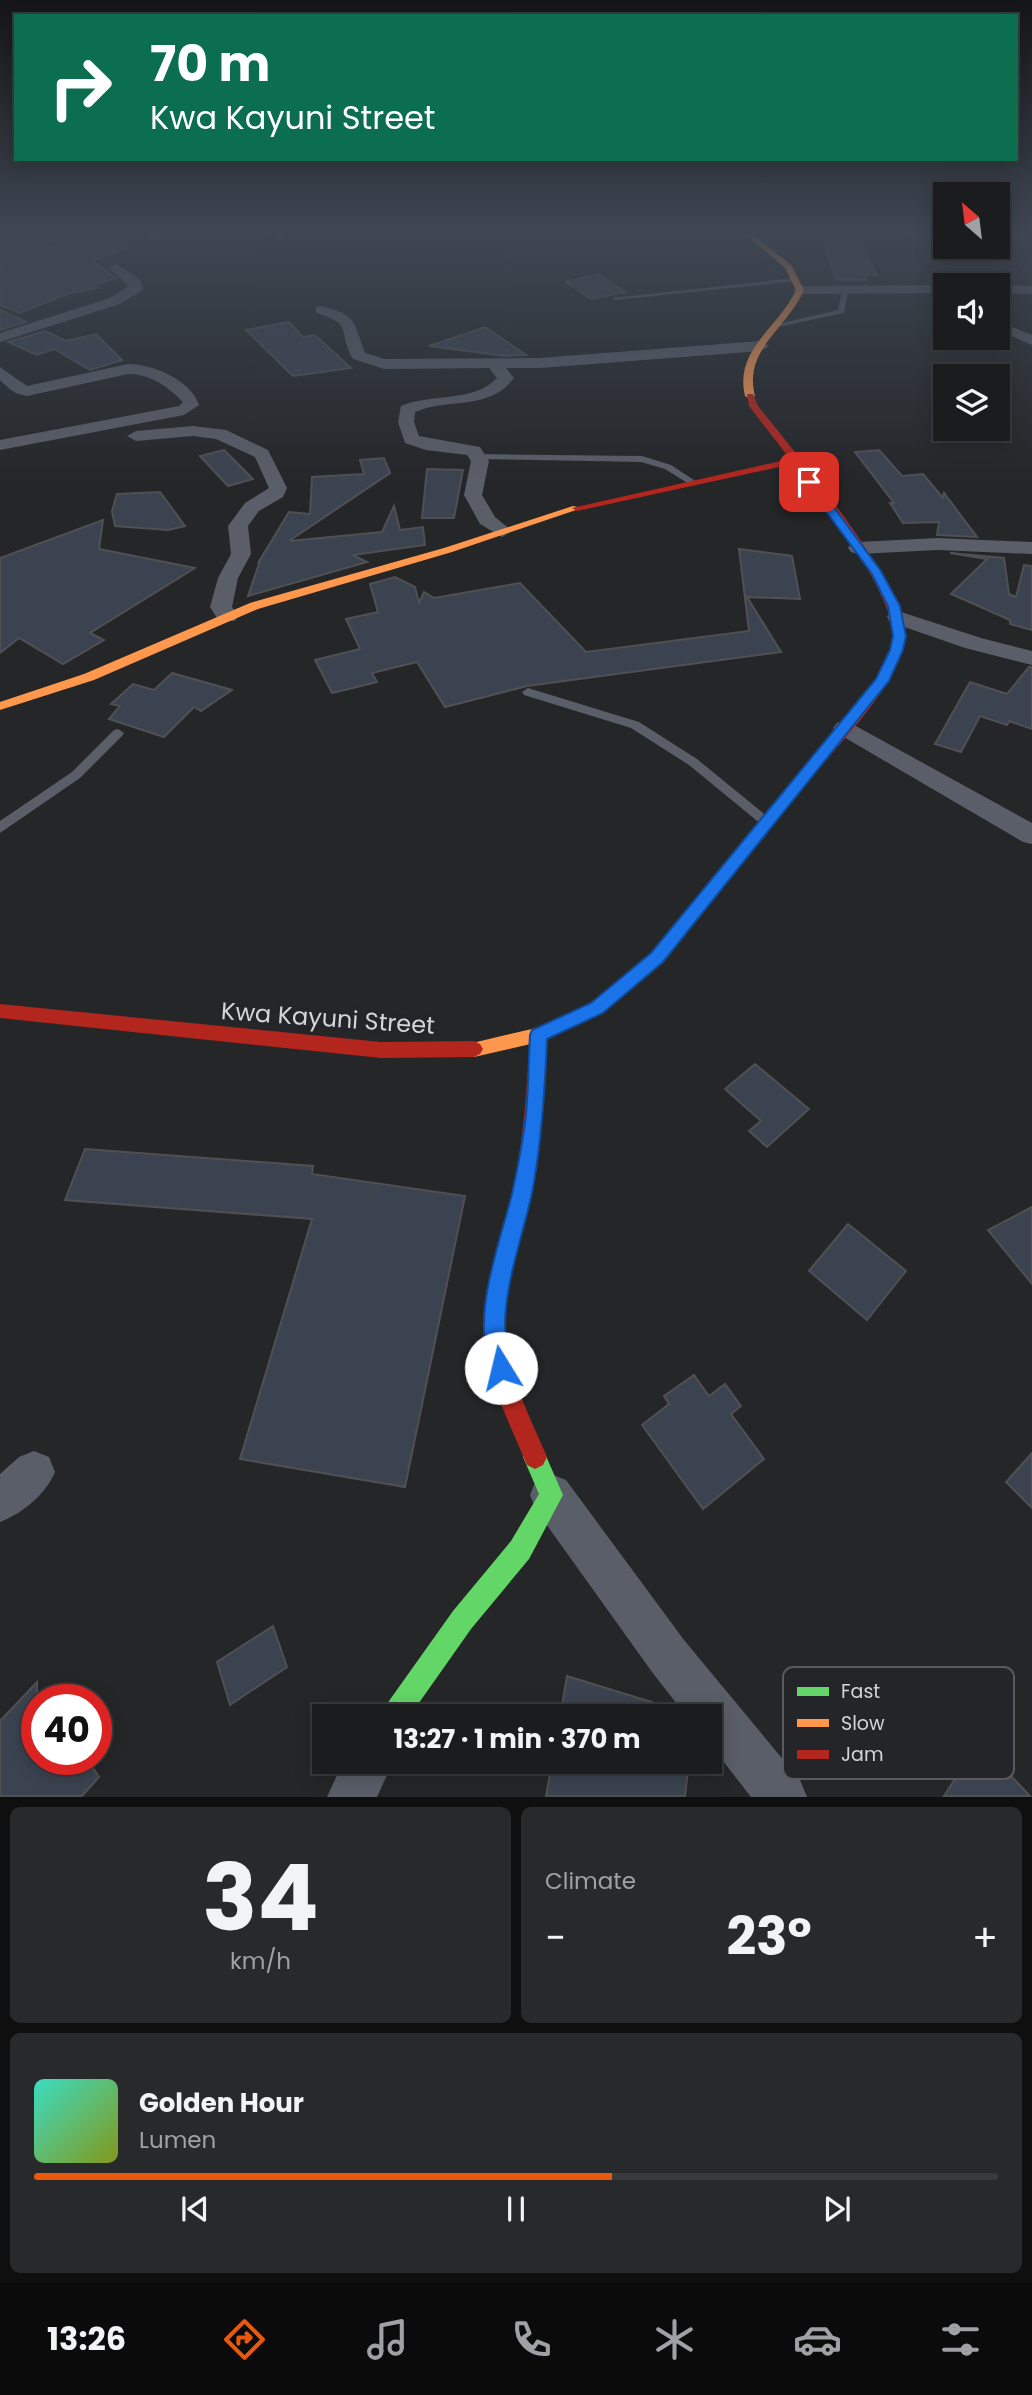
<!DOCTYPE html>
<meta charset="utf-8">
<style>
:root{--surface:#1b1c1e;--page:#28292b;--text:#f1f3f6;--muted:#a0a1a4;--line:#393a3c;--accent:#ea580c}
body{margin:0;font-family:Poppins,sans-serif;background:var(--page);color:var(--text);height:100vh;display:flex;flex-direction:column;font-size:26px;white-space:nowrap}
*{box-sizing:border-box;margin:0}
p{font-size:23px;color:var(--muted)}
.icon{flex:none;width:38px;height:38px;fill:none;stroke:currentColor;stroke-width:2;stroke-linecap:round;stroke-linejoin:round}
.map{position:relative;height:1797px;overflow:hidden}
.panel{display:flex;flex-direction:column;gap:10px;padding:10px;background:#0f0f10;flex:1}
.panel>*{flex:none}
.banner{position:absolute;left:14px;top:14px;width:1004px;height:147px;border-radius:0px;box-shadow:0 4px 18px #0003,0 0 0 2px var(--line);background:#0b6e4f;color:#fff;overflow:hidden}
.needle{width:46px;rotate:332deg}
.fabs{position:absolute;left:933px;top:182px;display:grid;gap:14px}
.fabs a{display:grid;place-items:center;width:77px;height:77px;border-radius:0px;background:var(--surface);box-shadow:0 4px 18px #0003,0 0 0 2px var(--line);font-size:35px}
.speed{position:absolute;left:21px;top:1684px;display:flex;gap:14px;font-size:35px;font-weight:700;text-align:center}
.speed>*{display:grid;place-content:center;width:91px;height:91px;border-radius:50%;background:var(--surface);box-shadow:0 4px 18px #0003,0 0 0 2px var(--line);line-height:1}
.speed .limit{border:10px solid #d22;background:#fff;color:#111}
.pin{position:absolute;display:grid;place-items:center;width:60px;height:60px;color:#fff;margin:-30px;border-radius:14px;box-shadow:0 4px 10px #0006}
.me{position:absolute;width:77px;margin:-38px;rotate:351deg;stroke-linejoin:round;filter:drop-shadow(0 0 5px #0008)}
.turn{display:flex;align-items:center;gap:24px;height:147px;padding:0 21px;font-size:32px}
.turn .icon{width:91px;height:91px;stroke-width:2.5}
.turn b{display:block;font-size:49px;line-height:60px}
.big{font-size:52px;font-weight:700;line-height:1.1}
.panel .widget{flex:1;display:flex;flex-direction:column;justify-content:center;gap:10px;min-width:0;padding:0 24px;border-radius:10px;background:var(--page)}
.panel .dial{align-items:center;gap:0}
.dial b{font-size:91px;line-height:1}
.song{display:flex;align-items:center;gap:21px}
.cover{width:84px;height:84px;border-radius:10px;background:linear-gradient(135deg,hsl(170 70% 55%),hsl(70 70% 35%))}
.played{height:7px;border-radius:4px;background:linear-gradient(90deg,var(--accent) 60%,var(--line) 60%)}
.keys{display:flex;justify-content:space-around;direction:ltr}
.heat{display:flex;justify-content:space-between;align-items:center;font-size:38px;direction:ltr}
.panel .tiles{flex:1;display:grid;gap:10px;grid-template-columns:1fr 1fr}
.widget:last-child{grid-column:span 2}
.trip{position:absolute;left:312px;top:1704px;width:410px;height:70px;border-radius:0px;background:var(--surface);box-shadow:0 4px 18px #0003,0 0 0 2px var(--line);font-weight:700;line-height:70px;text-align:center}
.dock{display:flex;height:112px;justify-content:space-around;align-items:center;background:#0b0b0c;color:var(--muted)}
.dock .icon{width:49px;height:49px}
.dock .current{color:var(--accent)}
.dock b{font-size:32px;color:var(--text)}
.map>svg:first-child{display:block}
.building{fill:#3b4351;stroke:#4f5052;stroke-width:2}
.lines{fill:none;stroke-linecap:round;stroke-linejoin:round}
.lane{fill:#5a5e68;fill-rule:evenodd}
.street{fill:#5a5e68;fill-rule:evenodd}
.fast{fill:#63d668;fill-rule:evenodd}
.slow{fill:#ff974d;fill-rule:evenodd}
.jam{fill:#b3261e;fill-rule:evenodd}
.route{fill:#1a73e8;stroke:#114b97;stroke-width:2}
.labels{text-anchor:middle;dominant-baseline:central;stroke-width:7;stroke-linejoin:round;paint-order:stroke}
.street-label{font-size:24px;fill:#d3d5d7;stroke:#232529}
.key{fill:#232529;stroke:#585a5d;stroke-width:2}
.key-label{font-size:19px;fill:#d3d5d7}
</style>
<div class="map">
<svg width="1032" height="1797" viewBox="0 0 1032 1797">
<rect width="100%" height="100%" fill="#242628"/>
<g class="building">
<path d="M23,236h8l27,14 33,-14 38,11 -37,14 24,17 -22,7 3,3 -27,5 -50,20 -20,-8v-63z"/>
<path d="M855,236l22,39h-13l3,5h-31l-12,-37z"/>
<path d="M598,274l27,18 -34,7 -25,-17z"/>
<path d="M0,310l26,12 -26,8z"/>
<path d="M289,322l14,15 12,-2 36,33 -58,8 -47,-46z"/>
<path d="M485,327l41,28 -21,1 -76,-10z"/>
<path d="M45,331l21,10 30,-7 26,26 -32,10 -36,-21 -17,6 -29,-13z"/>
<path d="M224,450l29,29 -25,7 -28,-30z"/>
<path d="M879,450l23,26 21,-2 20,24 1,-5 33,44 -40,-2 2,-13 -36,1 -13,-20h4l-39,-51z"/>
<path d="M384,458l6,15 -101,68 93,-9 12,-26 6,24 23,-3 2,18 -72,10 14,7 -119,34 12,-35 -2,2 31,-51 21,2 2,-37 52,-3 -4,-14z"/>
<path d="M427,469l36,1 -9,48h-32z"/>
<path d="M160,492l25,34 -17,4 -53,-4 -3,-15 5,-17z"/>
<path d="M103,520l-4,29 96,19 -105,65 14,7 -41,24 -44,-26 -19,15v-95z"/>
<path d="M739,549l53,7 8,43 -53,-2 34,55 -254,34 -82,21 -28,-45 -45,11 5,9 -45,11 -17,-33 45,-11 -14,-30 32,-7 -8,-28 25,-7 20,10 4,16 5,-11 10,6 86,-15 66,69 163,-21z"/>
<path d="M950,553l54,5 5,36 7,3 8,-32 8,1v64l-22,-6v-4l-59,-26 36,-35z"/>
<path d="M1029,667h3v62l-23,-8 -2,4 -27,-9 -19,36 -26,-8 35,-62 37,12z"/>
<path d="M172,673l60,17 -31,21 -7,-4 -30,30 -55,-18 11,-13 -9,-2 22,-20 21,6z"/>
<path d="M755,1064l54,45 -42,38 -18,-16 12,-10 -36,-32z"/>
<path d="M85,1149l228,17 -1,8 153,22 -60,291 -165,-28 72,-240 -247,-19z"/>
<path d="M1032,1207v77l-44,-54z"/>
<path d="M848,1224l58,47 -39,49 -58,-49z"/>
<path d="M694,1375l15,21 16,-12 16,22 -10,8 33,45 -61,50 -61,-84 27,-21 -5,-8z"/>
<path d="M1032,1453v55l-26,-26z"/>
<path d="M273,1626l14,41 -57,38 -13,-43z"/>
<path d="M567,1676l111,34 5,7h-123z"/>
<path d="M37,1682v77h50l12,18 -17,19h-82v-75z"/>
<path d="M979,1742l51,54h-86z"/>
<path d="M552,1762h137l-4,34h-139z"/>
</g>
<g class="lines">
<g class="lane">
<path d="M795,278l2,3 -182,19 -3,-2z"/>
<path d="M845,289l3,2 -4,22 -66,14 -4,-2 64,-15 4,-19z"/>
<path d="M476,454l166,2 29,9 26,17 -8,2 -24,-15 -24,-7 -162,-3 -4,-3z"/>
<path d="M528,688l111,34 58,37 77,63 -7,5 -5,-2 -73,-60 -58,-37 -107,-33 -2,-3z"/>
<path d="M118,729l6,4 -2,3 -42,42 -80,55v-12l72,-49 42,-42z"/>
</g>
<g class="street">
<path d="M154,234h16l-12,7h-8l-2,-3z"/>
<path d="M265,234h16l6,4 -6,4z"/>
<path d="M904,234h41v4h-35z"/>
<path d="M116,264l24,15 3,9 -2,3 -21,13 -120,38v-9l110,-35 19,-12 -20,-18z"/>
<path d="M945,285v8l-145,1 -7,-4 7,-4z"/>
<path d="M997,285h1l34,1v8l-34,-1z"/>
<path d="M321,306c37,9 32,15 44,47l20,6 155,-1 221,-17 8,5 -8,5 -221,17h-34l8,10c-26,34 -65,19 -99,34l-1,10 5,14 61,11 9,14 -7,34 13,22 17,14 -10,6 -22,-13 -16,-29 7,-34 -4,-6 -41,-5 -21,-7 -7,-21 3,-16c30,-13 73,-3 96,-28l-8,-10 -105,1 -31,-10c-16,-28 2,-35 -37,-46v-6z"/>
<path d="M998,321l34,14v10l-34,-15z"/>
<path d="M128,364c25,0 63,16 71,41l-15,10 -184,35v-10l179,-34 4,-4c-16,-16 -32,-28 -55,-28l-101,22c-13,-2 -18,-7 -27,-16v-13l27,19z"/>
<path d="M193,426l33,4 42,20 19,38 -4,9 -24,14 -11,15 3,28 -13,24 -6,29 6,9 -3,5h-16l-9,-14 8,-29 13,-24 -3,-28 17,-23 24,-15 -14,-31 -39,-18 -23,-3 -57,5 -9,-5 9,-5z"/>
<path d="M938,538l94,4v12l-94,-4 -80,4 -7,-2 -3,-4 3,-4 7,-2z"/>
<path d="M898,611l83,27 51,13v14l-67,-17 -75,-26 -3,-5 3,-5z"/>
<path d="M845,720l187,103v21l-9,-2 -186,-109 -4,-5 4,-5z"/>
<path d="M34,1451l15,6 6,15c-10,23 -32,41 -55,50v-48l19,-17z"/>
<path d="M551,1474l15,6 118,160 116,140 7,17h-56l-42,-54v-26h-22l-35,-45 -116,-162 -6,-15 6,-15z"/>
<path d="M343,1762h50l-16,35h-50z"/>
</g>
<path class="fast" d="M535,1445l8,4 20,46 -34,64 -58,70 -62,88h-29l4,-9 69,-97 58,-70 28,-47 -16,-37 4,-8z"/>
<g class="slow">
<path d="M745,234h7l39,31 13,25c-17,39 -61,59 -49,106l-5,3 -5,-3c-11,-47 33,-67 51,-106l-11,-22z"/>
<path d="M573,506l9,2 -130,44 -194,57 -164,71 -94,30v-8l84,-28 166,-71 194,-55z"/>
<path d="M802,774l7,5 -2,3 -144,181 -60,50 -64,29 -65,15 -6,-3 -3,-5 3,-5 68,-16 55,-25 60,-50 146,-177z"/>
</g>
<g class="jam">
<path d="M747,394h6l5,12c35,44 150,180 147,232 -2,42 -71,112 -98,144l-5,2 -7,-5 2,-3c29,-34 89,-92 95,-136 7,-42 -72,-141 -99,-176l-216,47 -5,-3 218,-49 -41,-53z"/>
<path d="M0,1004l381,38 93,-1 6,3 3,5 -3,5 -6,3 -93,1 -381,-40z"/>
<path d="M539,1028l6,2 3,5c-3,52 -5,104 -15,154 -9,45 -30,89 -28,136 1,47 24,90 42,132l-4,8 -8,4 -8,-4c-17,-40 -38,-82 -43,-126 -5,-52 19,-100 29,-150 11,-51 14,-103 17,-154l3,-5z"/>
</g>
</g>
<linearGradient id="sky" x2="0" y2="1"><stop stop-color="#141516"/><stop offset="0.48" stop-color="#3f4753"/><stop offset="1" stop-color="#3f4753" stop-opacity="0"/></linearGradient>
<rect width="1032" height="485" fill="url(#sky)"/>
<path class="route" d="M806,479h7l68,92 19,35 6,30 -3,14 -14,31 -226,281 -60,51 -56,26c-2,51 -5,99 -14,149 -9,45 -27,90 -28,136 0,17 11,36 4,52l-8,3 -8,-3c-24,-57 5,-126 19,-182 4,-19 8,-38 11,-58 6,-32 5,-68 7,-101l2,-5 59,-27 60,-50 225,-274 14,-29 3,-14 -5,-30 -16,-32 -66,-90z"/>
<g class="labels">
<g class="street-label">
<text transform="translate(328 1018) rotate(4)">Kwa Kayuni Street</text>
</g>
</g>
<rect x="783" y="1667" width="231" height="112" rx="10" class="key"/>
<rect x="797" y="1687" width="32" height="9" fill="#63d668"/>
<rect x="797" y="1719" width="32" height="8" fill="#ff974d"/>
<rect x="797" y="1750" width="32" height="9" fill="#b3261e"/>
<g class="key-label">
<text x="841" y="1698">Fast</text>
<text x="841" y="1730">Slow</text>
<text x="841" y="1761">Jam</text>
</g>
</svg>
<div class="fabs">
<a><svg class="needle" viewBox="-14 -14 28 28"><path d="M0-13l5 13h-10z" fill="#e53935"/><path d="M0 13l5-13h-10z" fill="#a0a1a4"/></svg></a>
<a><svg class="icon" aria-label="sound" viewBox="0 0 24 24"><path d="M4 9h4l5-4v14l-5-4H4zM17 9q2 3 0 6"/></svg></a>
<a><svg class="icon" aria-label="layers" viewBox="0 0 24 24"><path d="M12 4l9 5-9 5-9-5zM3 14l9 5 9-5"/></svg></a>
</div>
<div class="speed"><div class="limit">40</div></div>
<div class="pin" style="left:809px;top:482px;background:#d93025"><svg class="icon" aria-label="arrive" viewBox="0 0 24 24"><path d="M6 21V4h12l-3 4 3 4H6"/></svg></div>
<svg class="me" style="left:501px;top:1368px" viewBox="-20 -20 40 40"><circle r="19" fill="#fff"/><path d="M0-13L10 11 0 6-10 11z" fill="#1a73e8"/></svg>
<div class="trip">13:27 · 1 min · 370 m</div>
<div class="banner">
<div class="turn"><svg class="icon" aria-label="right" viewBox="0 0 24 24"><path d="M7 20v-9h11M14 6l5 5-5 5"/></svg><div><b>70 m</b>Kwa Kayuni Street</div></div>
</div>
</div>
<section class="panel">
<div class="tiles">
<div class="widget dial"><b>34</b><p>km/h</p></div>
<div class="widget"><p>Climate</p>
<div class="heat"><a>−</a><b class="big">23°</b><a>+</a></div>
</div>
<div class="widget">
<div class="song"><i class="cover"></i><div><b>Golden Hour</b><p>Lumen</p></div></div>
<div class="played"></div>
<div class="keys"><svg class="icon" aria-label="previous" viewBox="0 0 24 24"><path d="M18 5L8 12l10 7zM5 5v14"/></svg><svg class="icon" aria-label="pause" viewBox="0 0 24 24"><path d="M8 5v14M16 5v14"/></svg><svg class="icon" aria-label="next" viewBox="0 0 24 24"><path d="M6 5l10 7-10 7zM19 5v14"/></svg></div>
</div>
</div>
</section>
<nav class="dock">
<b>13:26</b>
<svg class="icon current" aria-label="directions" viewBox="0 0 24 24"><path d="M12 3l9 9-9 9-9-9zM9 14v-3h6M13 9l2 2-2 2"/></svg>
<svg class="icon" aria-label="music" viewBox="0 0 24 24"><path d="M9 18V5l10-2v13"/><circle cx="6" cy="18" r="3"/><circle cx="16" cy="16" r="3"/></svg>
<svg class="icon" aria-label="phone" viewBox="0 0 24 24"><path d="M5 4h4l2 5-3 2q2 4 5 5l2-3 5 2v4C11 20 4 13 5 4z"/></svg>
<svg class="icon" aria-label="climate" viewBox="0 0 24 24"><path d="M12 3v18M4 7l16 10M4 17L20 7"/></svg>
<svg class="icon" aria-label="car" viewBox="0 0 24 24"><path d="M5 17H2v-5l4-1 3-4h7l3 4 3 1v5h-3M9 17h6M6 11h13"/><circle cx="7" cy="17" r="2"/><circle cx="17" cy="17" r="2"/></svg>
<svg class="icon" aria-label="filters" viewBox="0 0 24 24"><path d="M4 7h16M4 17h16"/><circle cx="9" cy="7" r="2"/><circle cx="15" cy="17" r="2"/></svg>
</nav>
